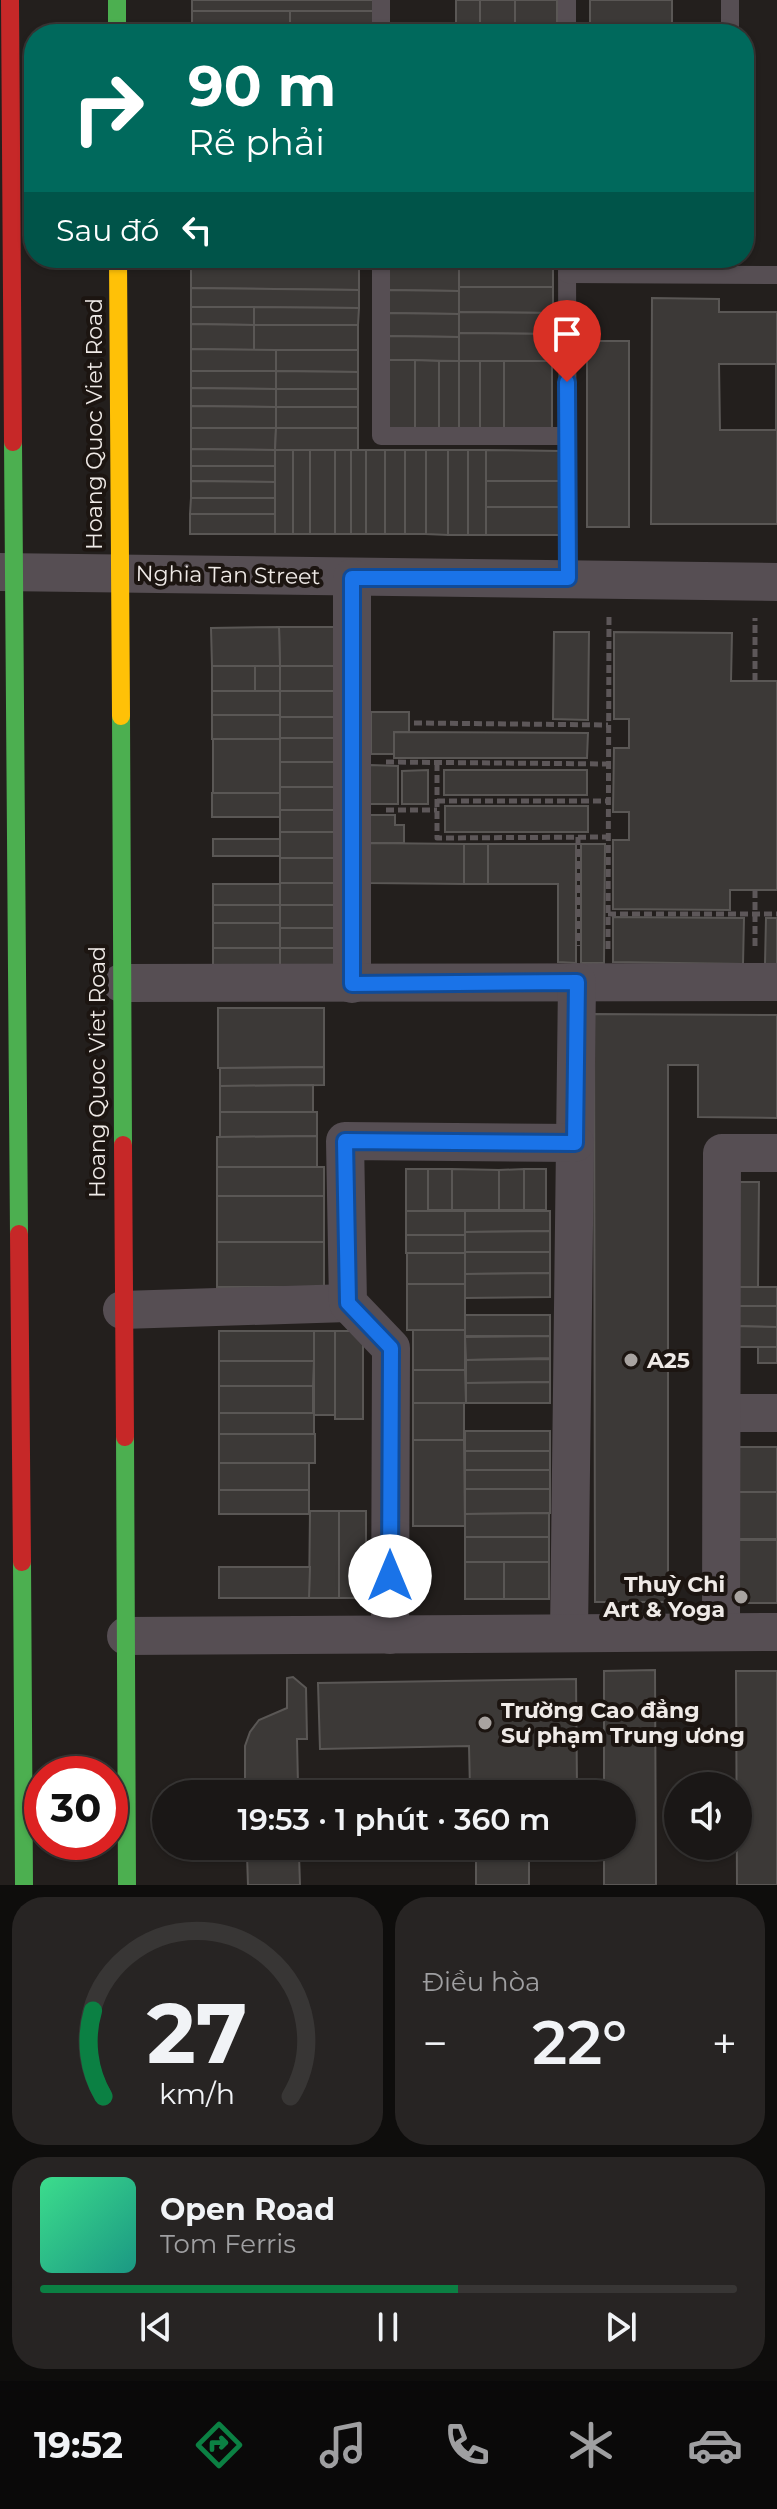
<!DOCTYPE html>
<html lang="vi">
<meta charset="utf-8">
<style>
:root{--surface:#1a1716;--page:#272423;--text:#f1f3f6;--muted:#9f9fa1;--line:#383635;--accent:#0b8043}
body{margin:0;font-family:Montserrat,sans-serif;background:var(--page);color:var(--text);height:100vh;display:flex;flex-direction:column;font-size:30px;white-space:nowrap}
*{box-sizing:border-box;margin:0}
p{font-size:26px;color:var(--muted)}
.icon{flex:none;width:44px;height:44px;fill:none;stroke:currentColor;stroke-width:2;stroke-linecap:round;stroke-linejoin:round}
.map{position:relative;height:1885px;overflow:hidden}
.sheet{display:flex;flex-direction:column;gap:12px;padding:12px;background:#0e0d0c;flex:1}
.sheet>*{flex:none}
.hud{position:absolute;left:24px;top:24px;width:730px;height:244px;border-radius:32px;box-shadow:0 2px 6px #0004,0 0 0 2px var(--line);background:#00695c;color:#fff;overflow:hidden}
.controls{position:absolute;left:664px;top:1772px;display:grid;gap:16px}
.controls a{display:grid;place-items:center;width:88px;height:88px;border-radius:50%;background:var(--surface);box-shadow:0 2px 6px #0004,0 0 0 2px var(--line);font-size:40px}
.speed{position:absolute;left:24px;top:1756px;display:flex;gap:16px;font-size:40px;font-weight:700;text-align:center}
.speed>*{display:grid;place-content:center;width:104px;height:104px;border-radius:50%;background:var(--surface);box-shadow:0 2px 6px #0004,0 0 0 2px var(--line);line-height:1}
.speed .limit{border:12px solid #d22;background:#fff;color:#111}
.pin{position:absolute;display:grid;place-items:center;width:68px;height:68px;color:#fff;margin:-82px -34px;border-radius:50% 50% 50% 0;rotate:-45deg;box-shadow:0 0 8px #0007}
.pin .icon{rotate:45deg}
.me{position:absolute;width:88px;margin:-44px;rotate:0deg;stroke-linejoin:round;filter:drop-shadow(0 0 6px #0008)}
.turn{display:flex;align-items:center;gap:28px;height:168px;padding:0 32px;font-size:36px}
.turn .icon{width:104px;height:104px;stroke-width:2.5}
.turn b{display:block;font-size:56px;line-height:68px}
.then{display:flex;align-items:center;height:76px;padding:0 32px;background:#0003;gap:16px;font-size:30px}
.big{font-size:60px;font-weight:600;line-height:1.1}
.sheet .tile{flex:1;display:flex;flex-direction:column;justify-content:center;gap:12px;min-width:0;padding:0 28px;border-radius:32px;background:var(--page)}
.sheet .dial{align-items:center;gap:0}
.dial svg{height:208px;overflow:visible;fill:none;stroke:var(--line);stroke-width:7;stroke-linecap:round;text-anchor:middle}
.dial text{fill:var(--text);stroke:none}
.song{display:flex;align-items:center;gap:24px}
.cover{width:96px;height:96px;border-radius:12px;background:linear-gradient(135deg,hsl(150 70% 55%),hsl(170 70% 35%))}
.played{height:8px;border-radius:4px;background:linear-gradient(90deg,var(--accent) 60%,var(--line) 60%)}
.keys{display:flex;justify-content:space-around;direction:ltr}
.heat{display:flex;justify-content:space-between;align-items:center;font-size:44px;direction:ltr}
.sheet .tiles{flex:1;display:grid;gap:12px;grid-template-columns:1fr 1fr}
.tile:last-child{grid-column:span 2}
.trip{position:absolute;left:152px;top:1780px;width:484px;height:80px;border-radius:40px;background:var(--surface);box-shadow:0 2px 6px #0004,0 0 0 2px var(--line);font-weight:600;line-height:80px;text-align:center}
.tab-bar{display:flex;height:128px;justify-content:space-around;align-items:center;background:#0a0909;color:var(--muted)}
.tab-bar .icon{width:56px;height:56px}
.tab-bar .on{color:var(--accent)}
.tab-bar b{font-size:36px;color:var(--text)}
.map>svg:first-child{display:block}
.building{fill:#3c3937;stroke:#5a5755;stroke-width:2;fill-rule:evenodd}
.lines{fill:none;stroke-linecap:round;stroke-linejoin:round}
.path{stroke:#5d5759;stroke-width:5;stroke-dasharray:8 4;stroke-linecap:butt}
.lane{stroke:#564e53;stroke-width:18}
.street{stroke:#564e53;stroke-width:38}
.fast{stroke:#4caf50;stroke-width:18}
.slow{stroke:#ffc107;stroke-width:18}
.jam{stroke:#c62828;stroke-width:18}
.route-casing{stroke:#114b97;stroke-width:20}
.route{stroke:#1a73e8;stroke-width:14}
.poi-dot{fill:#a8a3a0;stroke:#1c1511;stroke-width:3}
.labels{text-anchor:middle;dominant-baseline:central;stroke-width:8;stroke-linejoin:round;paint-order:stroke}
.street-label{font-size:22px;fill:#efeae7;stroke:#1c1511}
.poi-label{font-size:22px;font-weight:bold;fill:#efeae7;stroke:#1c1511;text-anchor:start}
</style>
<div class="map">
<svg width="777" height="1885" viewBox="0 0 777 1885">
<rect width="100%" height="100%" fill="#231f1d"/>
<g class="building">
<rect x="192" y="0" width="181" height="11"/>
<rect x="456" y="0" width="24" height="26"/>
<rect x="480" y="0" width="35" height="26"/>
<path d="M515,0h42v27l-42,-1z"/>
<rect x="590" y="0" width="82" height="34"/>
<rect x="192" y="11" width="98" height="23"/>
<rect x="290" y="11" width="83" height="23"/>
<rect x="191" y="258" width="83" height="9"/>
<path d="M274,258h85v10l-85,-1z"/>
<path d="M388,258h72l-1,11 -71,-1z"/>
<path d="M460,258h93v11h-94z"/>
<path d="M191,267l168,1v22l-168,-2z"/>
<path d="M388,268l71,1v22l-72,-1z"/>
<rect x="459" y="269" width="94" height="18"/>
<path d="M459,287h94v26l-94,-1z"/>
<path d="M191,288l168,2v18l-168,-1z"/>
<path d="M387,290l72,1v23l-72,-1z"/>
<path d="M652,298l67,1v13h58v212h-126zM719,364h57v66h-56z"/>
<path d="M191,307h63v18l-63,-1z"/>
<path d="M254,307l105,1 -1,17h-104z"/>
<path d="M459,312l94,1 -1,21 -93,-1z"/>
<path d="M387,313l72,1v23l-72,-1z"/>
<path d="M191,324l63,1v25l-63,-1z"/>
<rect x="254" y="325" width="104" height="25"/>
<path d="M459,333l93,1v27h-93z"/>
<path d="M387,336l72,1v24l-72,-1z"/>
<rect x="587" y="341" width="42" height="186"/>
<path d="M191,349l85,1v21h-85z"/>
<path d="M276,350h82v22l-82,-1z"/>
<rect x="387" y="360" width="28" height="73"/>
<path d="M415,360l24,1v72h-24z"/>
<rect x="439" y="361" width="20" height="72"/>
<rect x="459" y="361" width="21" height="72"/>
<rect x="480" y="361" width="24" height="72"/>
<path d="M504,361h48v73l-48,-1z"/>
<path d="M191,371h85v18l-85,-1z"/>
<path d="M276,371l82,1v17h-82z"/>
<path d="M191,388l85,1v18l-85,-1z"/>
<rect x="276" y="389" width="82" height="18"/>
<path d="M191,406l85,1v21h-85z"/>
<rect x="276" y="407" width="82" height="21"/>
<path d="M191,428h85l-1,22 -84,-1z"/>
<path d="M276,428h82v22h-83z"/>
<path d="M191,449l84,1v16h-84z"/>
<rect x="275" y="450" width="18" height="84"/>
<rect x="293" y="450" width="17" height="84"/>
<rect x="310" y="450" width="25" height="84"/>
<rect x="335" y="450" width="16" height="84"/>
<rect x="351" y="450" width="15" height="84"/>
<rect x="366" y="450" width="19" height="84"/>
<rect x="385" y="450" width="20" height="84"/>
<rect x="405" y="450" width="21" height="84"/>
<path d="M426,450h22v85l-22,-1z"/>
<rect x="448" y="450" width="20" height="85"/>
<rect x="468" y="450" width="18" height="85"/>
<path d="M486,450l75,1v30h-75z"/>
<path d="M191,466h84v16l-84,-1z"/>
<path d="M191,481l84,1v16h-84z"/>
<rect x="486" y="481" width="75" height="26"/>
<path d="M191,498h84v16h-85z"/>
<rect x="486" y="507" width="75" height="28"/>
<rect x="190" y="514" width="85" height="20"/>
<path d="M279,627h58v39h-57z"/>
<path d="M279,627l1,39h-68l-1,-38z"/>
<path d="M554,632h35l-1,88 -35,-1z"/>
<path d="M614,632l118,1 -1,48h46v209h-47v20l-117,-1v-69h16v-28h-16l1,-64h15v-29h-15z"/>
<rect x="212" y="666" width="43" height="25"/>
<rect x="255" y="666" width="25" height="25"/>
<rect x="280" y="666" width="57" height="25"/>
<rect x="212" y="691" width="68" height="24"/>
<rect x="280" y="691" width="57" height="26"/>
<path d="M371,712h38v20h-15v22h-23z"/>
<rect x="212" y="715" width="68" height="24"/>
<rect x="280" y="717" width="57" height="21"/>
<path d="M394,732l194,1 -1,25h-193z"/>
<rect x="280" y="738" width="57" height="24"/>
<rect x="213" y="739" width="67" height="54"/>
<rect x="280" y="762" width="57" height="25"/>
<path d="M370,765l28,1v38h-28z"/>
<path d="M428,770v34h-26v-33z"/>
<rect x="444" y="770" width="143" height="25"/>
<rect x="280" y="787" width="58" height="23"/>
<rect x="212" y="793" width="68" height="24"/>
<rect x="445" y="806" width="143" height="26"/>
<rect x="280" y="810" width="59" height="22"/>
<path d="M370,815h25v10h9v18h-34z"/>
<rect x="280" y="832" width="59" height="26"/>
<rect x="213" y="839" width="67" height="17"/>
<path d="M370,843l94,1v40l-94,-1z"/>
<rect x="464" y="844" width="24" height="40"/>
<path d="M488,844h88v119l-18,-1v-78h-70z"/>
<path d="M581,844h24l-1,119h-23z"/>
<rect x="280" y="858" width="59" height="25"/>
<rect x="280" y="883" width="59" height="22"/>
<rect x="213" y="884" width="67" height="21"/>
<rect x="213" y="905" width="67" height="18"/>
<rect x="280" y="905" width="59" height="23"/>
<path d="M613,917l131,1 -1,46 -130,-2z"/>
<path d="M766,918h11v46h-12z"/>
<rect x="213" y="923" width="67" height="25"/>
<rect x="280" y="928" width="59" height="20"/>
<rect x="213" y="948" width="67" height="32"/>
<rect x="280" y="948" width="59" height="31"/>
<path d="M218,1008h106v59l-106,1z"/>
<path d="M594,1014l183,1v103l-79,-1v-52h-30v537h-73z"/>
<path d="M324,1067v18l-104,1v-18z"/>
<path d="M313,1085v27h-93v-26z"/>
<path d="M220,1112h97v24l-97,1z"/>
<path d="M317,1136v31h-100v-30z"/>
<rect x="217" y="1167" width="107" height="29"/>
<rect x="406" y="1169" width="22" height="42"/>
<rect x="428" y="1169" width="24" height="41"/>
<path d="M452,1169l47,1v40h-47z"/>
<path d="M524,1169v41h-25v-40z"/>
<rect x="524" y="1169" width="22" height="41"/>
<path d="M736,1182h23l-1,105h-24z"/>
<rect x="217" y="1196" width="107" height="46"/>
<rect x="406" y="1211" width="59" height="24"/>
<path d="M465,1211h85v20l-85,1z"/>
<path d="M550,1231v21h-85v-20z"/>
<rect x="406" y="1235" width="59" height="18"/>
<rect x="217" y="1242" width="107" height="45"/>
<path d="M465,1252h85v21l-85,1z"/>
<rect x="407" y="1253" width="58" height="31"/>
<path d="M550,1273v24l-85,1v-24z"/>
<rect x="407" y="1284" width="58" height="46"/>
<rect x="734" y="1287" width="43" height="19"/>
<path d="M734,1306h43v21l-43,-1z"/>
<rect x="465" y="1315" width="85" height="21"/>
<path d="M734,1326l43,1v20h-44z"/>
<rect x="413" y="1330" width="52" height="40"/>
<rect x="219" y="1331" width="95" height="30"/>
<rect x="314" y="1331" width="21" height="84"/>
<rect x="335" y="1331" width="28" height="88"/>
<path d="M550,1336v22l-84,2 -1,-23z"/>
<rect x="758" y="1347" width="19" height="16"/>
<path d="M550,1359v23l-84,1v-23z"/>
<path d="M219,1361h95l-1,25h-94z"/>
<path d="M413,1370h52l1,33h-53z"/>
<path d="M550,1382v21h-84v-20z"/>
<rect x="219" y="1386" width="94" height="27"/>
<rect x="413" y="1403" width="51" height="37"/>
<rect x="219" y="1413" width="95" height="21"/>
<rect x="465" y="1431" width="85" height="20"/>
<rect x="219" y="1434" width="96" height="29"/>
<path d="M413,1440h51l1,86h-52z"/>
<rect x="733" y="1447" width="44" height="45"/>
<rect x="465" y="1451" width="85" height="19"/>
<rect x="219" y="1463" width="90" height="27"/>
<rect x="465" y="1470" width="85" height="19"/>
<path d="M465,1489h85v24l-85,1z"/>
<rect x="219" y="1490" width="90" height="24"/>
<rect x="733" y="1492" width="44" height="47"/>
<path d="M310,1511h29v87h-30z"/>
<rect x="339" y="1511" width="27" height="87"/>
<path d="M549,1513v24h-84v-23z"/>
<rect x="465" y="1537" width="84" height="25"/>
<rect x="733" y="1540" width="44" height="63"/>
<rect x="465" y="1562" width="39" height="37"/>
<rect x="504" y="1562" width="45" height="37"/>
<path d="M219,1567h91l-1,31h-90z"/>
<path d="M655,1670l1,215h-52v-39h18v-52h-18v-123z"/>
<path d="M736,1671h41v214h-40z"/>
<path d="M293,1677l13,11 1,51h-10l1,45h12v10h-70v-9h5v-39l5,-14 9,-12 28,-12v-30z"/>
<path d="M576,1679l1,108 -107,2 -1,-43 -149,3 -2,-66z"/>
<path d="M241,1846h70v9h-12l1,30h-52l-1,-30h-6z"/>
<path d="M469,1846h60v39h-53v-34z"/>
</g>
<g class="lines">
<g class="path">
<path d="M755,681v-63"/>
<path d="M414,723l194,2"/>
<path d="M386,762l222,2"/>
<path d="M437,763v75l171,-1"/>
<path d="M437,801h171"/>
<path d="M386,810h51"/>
<path d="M578,837v109"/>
<path d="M755,890v59"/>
<path d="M608,914h169"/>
<path d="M608,949l1,-334"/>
</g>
<g class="lane">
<path d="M381,0v34"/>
<path d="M567,0v34"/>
<path d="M730,0v34"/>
<path d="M381,258v178h186"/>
<path d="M567,258l1,320"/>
<path d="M567,274l210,1"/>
</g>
<g class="street">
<path d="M0,572l777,10"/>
<path d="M352,578v406"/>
<path d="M121,983l656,-1"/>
<path d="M122,1310l226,-7"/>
<path d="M722,1413h55"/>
<path d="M721,1632l1,-479h55"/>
<path d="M569,1633l8,-651"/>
<path d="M390,1635l1,-287 -43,-45 -3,-162 230,2"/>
<path d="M126,1636l651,-4"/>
</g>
<g class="fast">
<path d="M117,0v34"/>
<path d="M13,442l6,792"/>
<path d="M121,716l2,429"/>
<path d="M125,1437l2,448"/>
<path d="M22,1562l2,323"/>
</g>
<path class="slow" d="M118,258l3,458"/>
<g class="jam">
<path d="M10,0l3,442"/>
<path d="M123,1145l2,292"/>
<path d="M19,1234l3,328"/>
</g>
</g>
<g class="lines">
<defs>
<path id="route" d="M390,1576l1,-228 -43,-45 -3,-162 230,2 2,-161 -225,2v-406h216l-1,-196"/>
</defs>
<use href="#route" class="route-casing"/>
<use href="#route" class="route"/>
</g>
<g class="poi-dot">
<circle cx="631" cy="1360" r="8"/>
<circle cx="741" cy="1597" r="8"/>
<circle cx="485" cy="1723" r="8"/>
</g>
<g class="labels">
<g class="street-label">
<text transform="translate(94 424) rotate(-90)">Hoang Quoc Viet Road</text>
<text transform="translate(228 575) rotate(1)">Nghia Tan Street</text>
<text transform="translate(97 1072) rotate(-90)">Hoang Quoc Viet Road</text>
</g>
<g class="poi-label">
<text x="647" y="1360">A25</text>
<text x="725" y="1584" text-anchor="end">Thuỳ Chi<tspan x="725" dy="25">Art &amp; Yoga</tspan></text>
<text x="501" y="1710">Trường Cao đẳng<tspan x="501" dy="25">Sư phạm Trung ương</tspan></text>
</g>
</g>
</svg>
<div class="controls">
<a><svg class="icon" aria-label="sound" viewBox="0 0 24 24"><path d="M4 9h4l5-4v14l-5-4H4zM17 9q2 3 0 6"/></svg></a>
</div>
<div class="speed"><div class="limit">30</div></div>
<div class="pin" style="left:567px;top:382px;background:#d93025"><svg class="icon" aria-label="arrive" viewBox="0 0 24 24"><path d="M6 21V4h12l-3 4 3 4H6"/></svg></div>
<svg class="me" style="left:390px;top:1576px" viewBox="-20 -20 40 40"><circle r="19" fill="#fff"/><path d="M0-13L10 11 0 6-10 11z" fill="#1a73e8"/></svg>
<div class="trip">19:53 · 1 phút · 360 m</div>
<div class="hud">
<div class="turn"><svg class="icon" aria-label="right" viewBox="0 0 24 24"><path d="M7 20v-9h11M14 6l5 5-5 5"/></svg><div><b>90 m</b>Rẽ phải</div></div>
<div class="then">Sau đó<svg class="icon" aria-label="left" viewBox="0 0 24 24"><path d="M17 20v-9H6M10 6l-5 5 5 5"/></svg></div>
</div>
</div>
<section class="sheet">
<div class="tiles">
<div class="tile dial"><svg viewBox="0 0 100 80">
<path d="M14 69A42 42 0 1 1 86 69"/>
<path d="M14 69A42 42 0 0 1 10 36" stroke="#0b8043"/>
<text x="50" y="56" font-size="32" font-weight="700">27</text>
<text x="50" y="72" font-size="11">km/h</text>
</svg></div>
<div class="tile"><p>Điều hòa</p>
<div class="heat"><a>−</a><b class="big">22°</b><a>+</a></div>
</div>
<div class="tile">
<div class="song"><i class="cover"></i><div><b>Open Road</b><p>Tom Ferris</p></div></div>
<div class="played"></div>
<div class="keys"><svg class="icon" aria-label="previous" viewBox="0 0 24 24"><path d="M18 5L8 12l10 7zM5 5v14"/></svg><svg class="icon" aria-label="pause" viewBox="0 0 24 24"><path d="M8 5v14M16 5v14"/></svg><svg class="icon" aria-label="next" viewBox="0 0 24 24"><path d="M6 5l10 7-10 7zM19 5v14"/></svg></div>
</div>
</div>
</section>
<nav class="tab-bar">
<b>19:52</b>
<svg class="icon on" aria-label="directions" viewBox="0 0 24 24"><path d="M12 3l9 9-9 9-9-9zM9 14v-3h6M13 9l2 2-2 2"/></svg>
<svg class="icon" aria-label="music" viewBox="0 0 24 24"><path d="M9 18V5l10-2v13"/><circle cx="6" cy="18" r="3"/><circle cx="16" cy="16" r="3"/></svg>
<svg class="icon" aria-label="phone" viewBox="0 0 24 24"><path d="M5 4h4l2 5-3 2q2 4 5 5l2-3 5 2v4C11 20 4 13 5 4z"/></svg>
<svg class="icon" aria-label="climate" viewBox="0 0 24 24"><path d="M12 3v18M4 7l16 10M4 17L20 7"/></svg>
<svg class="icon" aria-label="car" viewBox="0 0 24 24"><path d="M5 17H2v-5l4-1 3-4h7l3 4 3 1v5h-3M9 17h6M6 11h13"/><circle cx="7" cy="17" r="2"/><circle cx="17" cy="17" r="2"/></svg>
</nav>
